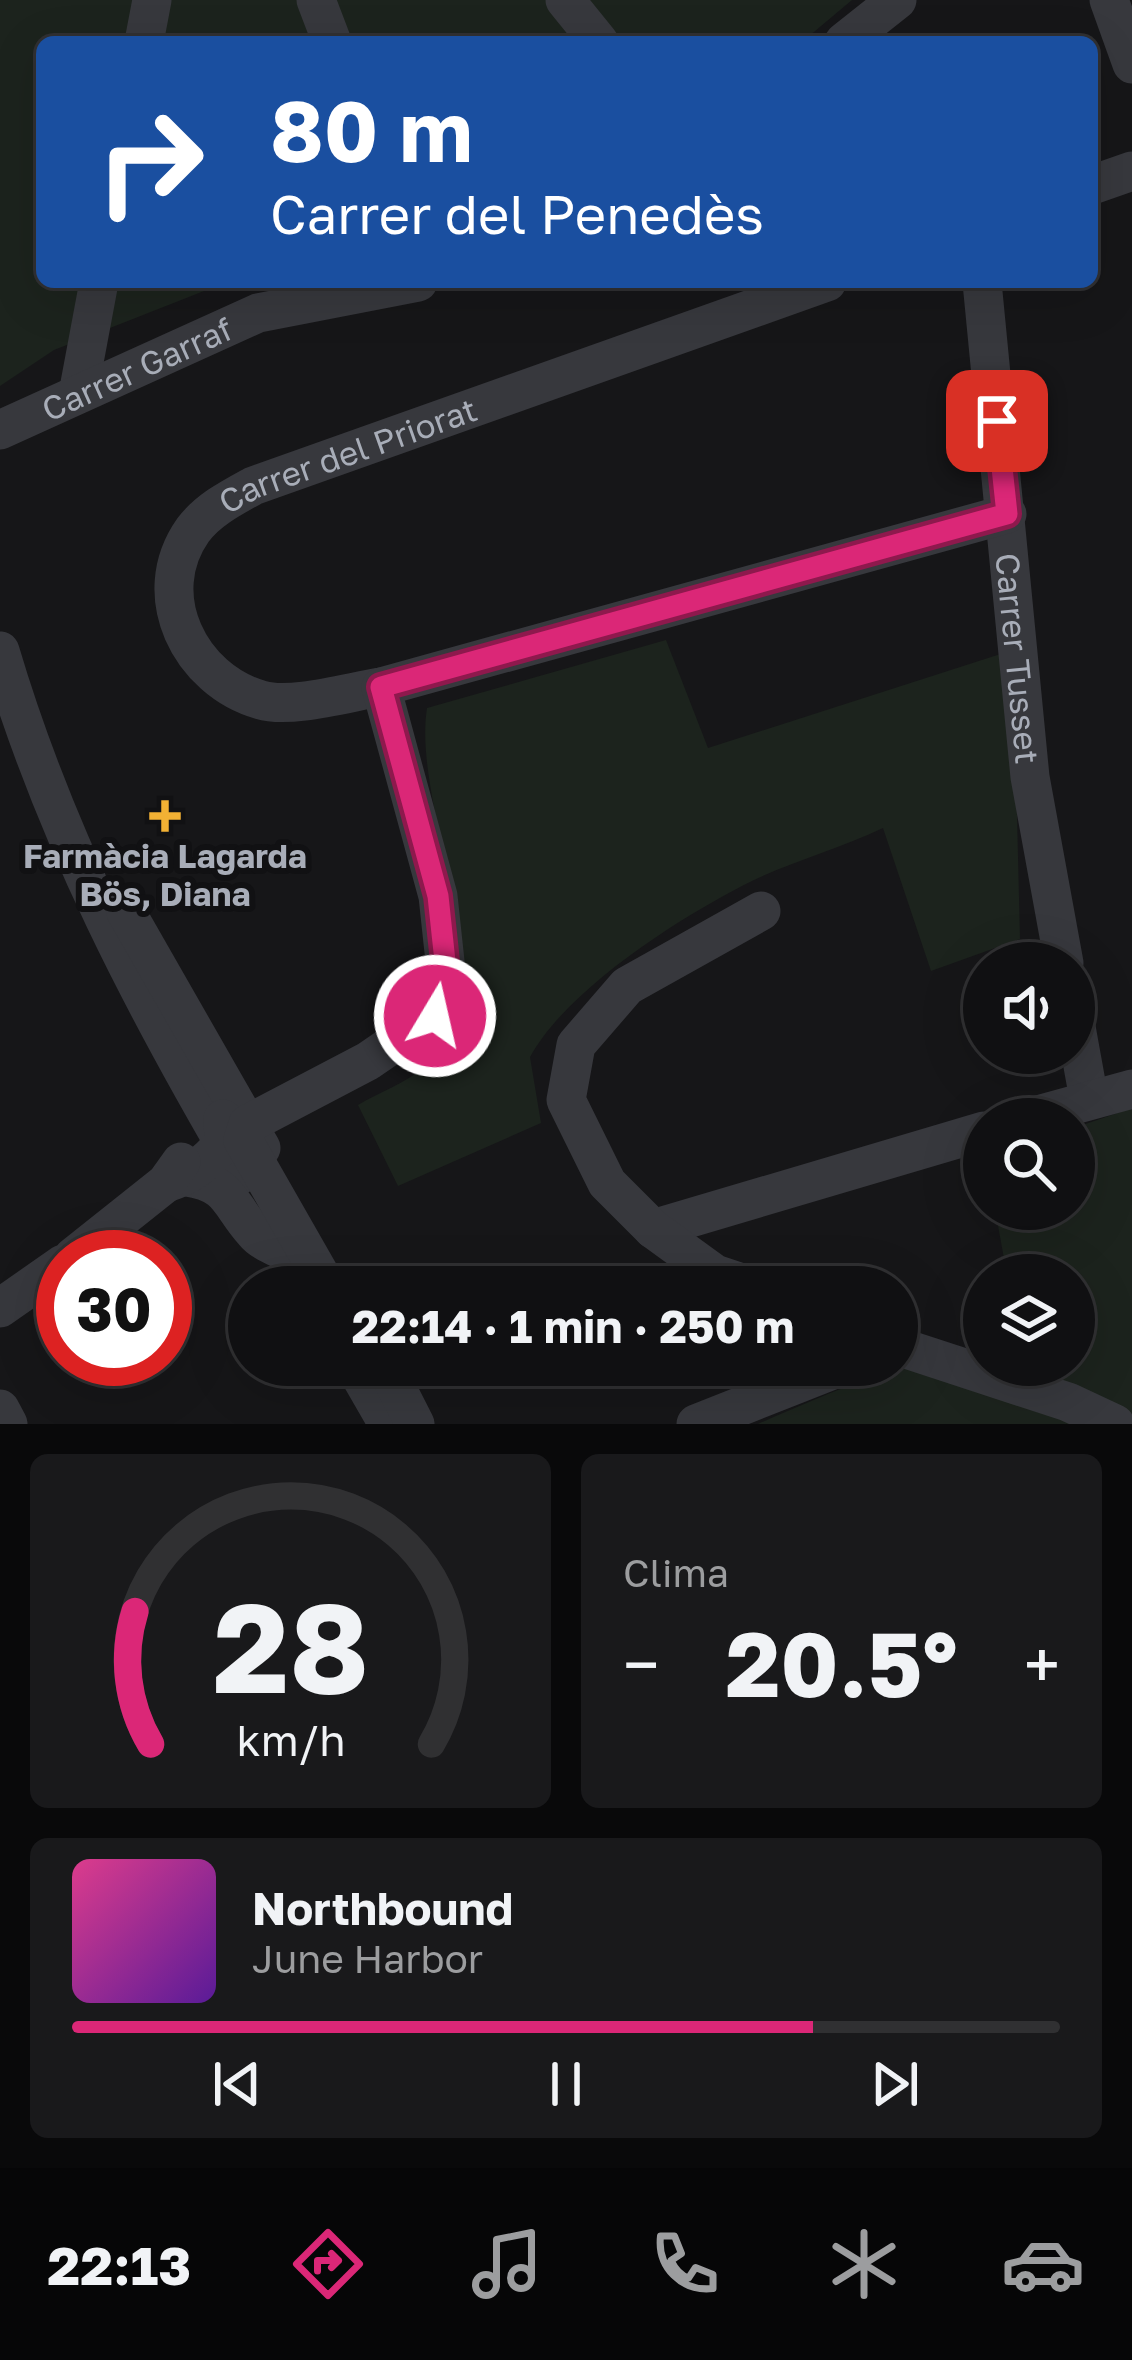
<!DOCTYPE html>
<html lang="es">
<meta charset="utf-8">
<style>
:root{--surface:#101012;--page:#19191b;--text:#f1f3f6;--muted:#9c9d9f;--line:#303032;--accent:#db2777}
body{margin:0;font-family:"Golos Text",sans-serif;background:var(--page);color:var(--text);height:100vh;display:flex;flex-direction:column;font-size:45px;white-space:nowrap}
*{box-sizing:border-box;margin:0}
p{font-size:39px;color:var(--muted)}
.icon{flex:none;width:66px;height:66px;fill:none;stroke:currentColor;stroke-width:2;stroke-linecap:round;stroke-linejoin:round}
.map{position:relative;height:1424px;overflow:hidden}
.drawer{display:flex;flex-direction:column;gap:30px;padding:30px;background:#09090a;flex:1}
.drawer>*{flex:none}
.banner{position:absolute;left:36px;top:36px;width:1062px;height:252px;border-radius:18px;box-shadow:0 12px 48px #0002,0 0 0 3px var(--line);background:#1a4fa0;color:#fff;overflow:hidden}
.buttons{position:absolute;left:963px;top:942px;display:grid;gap:24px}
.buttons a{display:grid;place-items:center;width:132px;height:132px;border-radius:50%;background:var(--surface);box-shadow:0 12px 48px #0002,0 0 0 3px var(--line);font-size:60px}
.speed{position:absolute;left:36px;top:1230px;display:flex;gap:24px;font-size:60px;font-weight:700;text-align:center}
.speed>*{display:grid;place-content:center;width:156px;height:156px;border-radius:50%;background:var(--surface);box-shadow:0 12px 48px #0002,0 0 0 3px var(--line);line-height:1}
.speed .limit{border:18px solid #d22;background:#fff;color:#111}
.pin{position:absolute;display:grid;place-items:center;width:102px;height:102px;color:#fff;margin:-51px;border-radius:24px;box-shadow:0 6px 18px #0006}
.me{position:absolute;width:132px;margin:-66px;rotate:9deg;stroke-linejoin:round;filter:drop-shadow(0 0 9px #0008)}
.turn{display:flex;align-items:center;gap:42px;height:252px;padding:0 36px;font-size:54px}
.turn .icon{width:156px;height:156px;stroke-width:2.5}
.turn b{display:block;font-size:84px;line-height:102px}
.big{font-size:90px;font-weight:700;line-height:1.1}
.drawer .widget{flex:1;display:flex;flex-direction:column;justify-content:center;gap:18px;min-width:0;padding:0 42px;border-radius:18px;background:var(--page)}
.drawer .dial{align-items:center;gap:0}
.dial svg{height:312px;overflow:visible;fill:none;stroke:var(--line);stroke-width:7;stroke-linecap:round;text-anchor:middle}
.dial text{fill:var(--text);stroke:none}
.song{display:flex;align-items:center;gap:36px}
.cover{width:144px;height:144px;border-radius:18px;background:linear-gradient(135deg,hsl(330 70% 55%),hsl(270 70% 35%))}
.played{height:12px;border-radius:6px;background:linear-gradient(90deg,var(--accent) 75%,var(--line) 75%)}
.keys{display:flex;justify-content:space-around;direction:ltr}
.heat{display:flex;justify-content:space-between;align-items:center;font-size:66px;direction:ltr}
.drawer .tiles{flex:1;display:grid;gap:30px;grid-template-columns:1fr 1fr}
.widget:last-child{grid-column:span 2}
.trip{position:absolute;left:228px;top:1266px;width:690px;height:120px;border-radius:60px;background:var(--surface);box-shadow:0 12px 48px #0002,0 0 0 3px var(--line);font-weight:700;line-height:120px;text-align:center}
.dock{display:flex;height:192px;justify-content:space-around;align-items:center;background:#060607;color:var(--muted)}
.dock .icon{width:84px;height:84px}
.dock .selected{color:var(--accent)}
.dock b{font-size:54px;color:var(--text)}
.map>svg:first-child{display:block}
.green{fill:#1c231d}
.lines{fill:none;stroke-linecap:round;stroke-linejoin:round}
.minor{stroke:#37383d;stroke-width:39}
.route-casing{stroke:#8e194d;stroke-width:30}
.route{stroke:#db2777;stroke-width:21}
.poi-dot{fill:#f2b134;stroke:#111113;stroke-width:4.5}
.labels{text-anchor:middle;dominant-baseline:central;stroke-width:12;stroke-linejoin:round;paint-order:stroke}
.street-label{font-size:33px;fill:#a8adb8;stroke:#111113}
.poi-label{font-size:33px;font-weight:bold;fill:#a8adb8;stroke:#111113}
</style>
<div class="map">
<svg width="1132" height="1424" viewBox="0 0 1132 1424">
<rect width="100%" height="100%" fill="#161618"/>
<g class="green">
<path d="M0,0h852l-50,42h-760v240h185l-173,68 -54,36z"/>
<path d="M666,640l42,108 305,-98 7,289 -89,32 -48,-143c-42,20 -89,33 -129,52 -71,35 -186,108 -224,177l11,66 -143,63 -40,-81c20,-12 47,-22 65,-37 88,-78 -12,-258 4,-360z"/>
<path d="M1132,1108v316h-374c73,-32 148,-64 226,-80v21h90v-90h-67l-12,-66h79v-81z"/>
</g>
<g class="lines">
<g class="minor">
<path d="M316,0l16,42"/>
<path d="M565,0l34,42"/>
<path d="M1109,0l23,64"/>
<path d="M144,42l8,-42"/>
<path d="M844,42l53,-42"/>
<path d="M1092,185l40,-14"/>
<path id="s1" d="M982,282l48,495 34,186"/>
<path d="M78,394l21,-112"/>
<path id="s2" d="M0,430l258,-117 160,-31"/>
<path d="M0,651c55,186 144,356 242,523"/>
<path id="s3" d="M381,687c-32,5 -90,22 -120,13 -71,-20 -114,-105 -68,-170 15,-20 38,-32 60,-44l574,-204"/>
<path d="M126,912l135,236"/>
<path d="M1074,1016l15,83"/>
<path d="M1023,1119l109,-30"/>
<path d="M187,1177c44,7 41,26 67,55 8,10 23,15 34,21"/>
<path d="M166,1183c26,-8 40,-20 58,-40l-1,-24"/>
<path d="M653,1229l331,-98"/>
<path d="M73,1257l93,-74 15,-21"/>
<path d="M327,1287l-84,-147 5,-16 120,-63 67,-46 12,-35 -9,-84 -57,-209 626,-173"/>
<path d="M754,1287l-39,-13 -62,-45 -46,-46 -41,-83 10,-55 51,-59 134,-75"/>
<path d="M0,1308l63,-44"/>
<path d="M897,1346l171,56 47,22"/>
<path d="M354,1365l34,59"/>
<path d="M385,1365l30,59"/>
<path d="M0,1409l8,15"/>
<path d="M696,1424l149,-59"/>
</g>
</g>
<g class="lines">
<defs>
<path id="route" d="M435,1016l12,-36 -9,-84 -57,-209 626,-173 -10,-93"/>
</defs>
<use href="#route" class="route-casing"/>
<use href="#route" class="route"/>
</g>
<path class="poi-dot" d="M159 798h12v12h12v12h-12v12h-12v-12h-12v-12h12z"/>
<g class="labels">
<g class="street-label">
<text stroke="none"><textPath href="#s2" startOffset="150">Carrer Garraf</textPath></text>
<text stroke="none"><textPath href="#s3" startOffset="510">Carrer del Priorat</textPath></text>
<text stroke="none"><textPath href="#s1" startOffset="378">Carrer Tusset</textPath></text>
</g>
<g class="poi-label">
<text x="165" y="855">Farmàcia Lagarda<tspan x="165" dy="38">Bös, Diana</tspan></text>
</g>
</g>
</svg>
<div class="buttons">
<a><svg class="icon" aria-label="sound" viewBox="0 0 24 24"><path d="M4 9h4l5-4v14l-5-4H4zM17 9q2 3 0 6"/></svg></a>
<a><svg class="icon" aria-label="search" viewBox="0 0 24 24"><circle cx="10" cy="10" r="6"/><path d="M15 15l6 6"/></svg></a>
<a><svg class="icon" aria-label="layers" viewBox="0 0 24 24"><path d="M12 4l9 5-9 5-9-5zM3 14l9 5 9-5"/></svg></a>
</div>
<div class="speed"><div class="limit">30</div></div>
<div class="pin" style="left:997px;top:421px;background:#d93025"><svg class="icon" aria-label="arrive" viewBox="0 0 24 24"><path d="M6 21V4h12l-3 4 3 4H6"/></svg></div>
<svg class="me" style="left:435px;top:1016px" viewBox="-20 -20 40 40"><circle r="17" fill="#db2777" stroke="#fff" stroke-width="3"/><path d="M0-11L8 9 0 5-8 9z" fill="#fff"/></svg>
<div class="trip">22:14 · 1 min · 250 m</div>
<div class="banner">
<div class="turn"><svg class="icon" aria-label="right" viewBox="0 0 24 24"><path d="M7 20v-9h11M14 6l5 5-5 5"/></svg><div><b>80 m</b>Carrer del Penedès</div></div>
</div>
</div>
<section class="drawer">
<div class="tiles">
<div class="widget dial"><svg viewBox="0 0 100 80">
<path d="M14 69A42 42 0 1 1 86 69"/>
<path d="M14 69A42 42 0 0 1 10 35" stroke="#db2777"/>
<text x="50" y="56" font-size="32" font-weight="700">28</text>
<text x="50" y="72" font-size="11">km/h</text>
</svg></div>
<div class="widget"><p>Clima</p>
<div class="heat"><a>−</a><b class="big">20.5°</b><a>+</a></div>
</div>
<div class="widget">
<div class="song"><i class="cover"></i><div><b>Northbound</b><p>June Harbor</p></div></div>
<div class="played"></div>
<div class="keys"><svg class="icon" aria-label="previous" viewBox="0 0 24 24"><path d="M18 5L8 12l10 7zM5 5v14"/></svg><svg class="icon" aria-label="pause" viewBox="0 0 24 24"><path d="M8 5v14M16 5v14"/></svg><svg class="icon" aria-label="next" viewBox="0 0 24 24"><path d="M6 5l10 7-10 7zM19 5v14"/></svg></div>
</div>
</div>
</section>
<nav class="dock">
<b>22:13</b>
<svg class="icon selected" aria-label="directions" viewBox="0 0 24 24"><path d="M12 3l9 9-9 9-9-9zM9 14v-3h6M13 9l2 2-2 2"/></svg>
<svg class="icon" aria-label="music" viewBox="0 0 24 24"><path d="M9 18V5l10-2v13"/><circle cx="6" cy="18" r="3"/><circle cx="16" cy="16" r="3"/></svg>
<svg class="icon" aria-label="phone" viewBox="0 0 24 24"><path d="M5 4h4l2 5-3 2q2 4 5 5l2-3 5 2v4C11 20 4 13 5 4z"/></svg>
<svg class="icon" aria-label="climate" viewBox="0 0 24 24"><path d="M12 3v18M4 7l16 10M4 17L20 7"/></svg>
<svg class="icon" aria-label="car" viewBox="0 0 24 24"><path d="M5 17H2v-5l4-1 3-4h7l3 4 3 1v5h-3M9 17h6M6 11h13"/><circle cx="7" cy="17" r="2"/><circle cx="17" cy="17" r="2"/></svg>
</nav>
